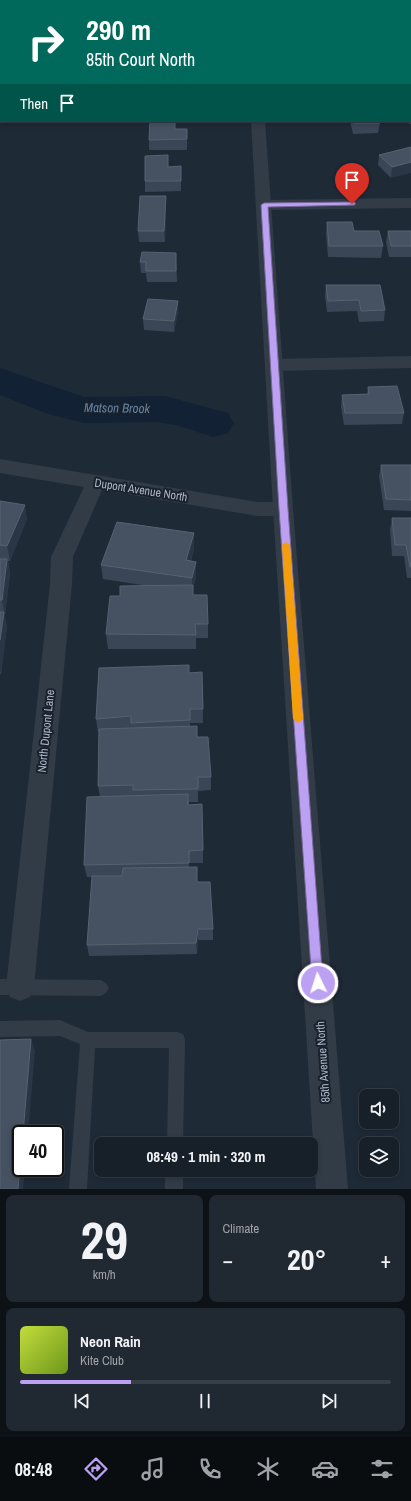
<!DOCTYPE html>
<meta charset="utf-8">
<style>
:root{--surface:#172029;--page:#202831;--text:#f1f3f6;--muted:#9ea3a8;--line:#363e46;--accent:#bca0f2}
body{margin:0;font-family:"Archivo Narrow",sans-serif;background:var(--page);color:var(--text);height:100vh;display:flex;flex-direction:column;font-size:15px;white-space:nowrap}
*{box-sizing:border-box;margin:0}
p{font-size:13px;color:var(--muted)}
.icon{flex:none;width:22px;height:22px;fill:none;stroke:currentColor;stroke-width:2;stroke-linecap:round;stroke-linejoin:round}
.map{position:relative;height:1189px;overflow:hidden}
.side{display:flex;flex-direction:column;gap:6px;padding:6px;background:#0d1217;flex:1}
.side>*{flex:none}
.top-card{position:absolute;left:0px;top:0px;width:411px;height:122px;box-shadow:0 2px 6px #0003,0 0 0 1px var(--line);background:#00695c;color:#fff;overflow:hidden}
.tools{position:absolute;left:359px;top:1089px;display:grid;gap:8px}
.tools a{display:grid;place-items:center;width:40px;height:40px;border-radius:8px;background:var(--surface);box-shadow:0 2px 6px #0003,0 0 0 1px var(--line);font-size:20px}
.speed{position:absolute;left:12px;top:1125px;display:flex;gap:8px;font-size:20px;font-weight:700;text-align:center}
.speed>*{display:grid;place-content:center;width:52px;height:52px;border-radius:50%;background:var(--surface);box-shadow:0 2px 6px #0003,0 0 0 1px var(--line);line-height:1}
.speed .limit{border:2px solid #111;border-radius:6px;background:#fff;color:#111}
.pin{position:absolute;display:grid;place-items:center;width:34px;height:34px;color:#fff;margin:-41px -17px;border-radius:50% 50% 50% 0;rotate:-45deg;box-shadow:0 0 4px #0007}
.pin .icon{rotate:45deg}
.me{position:absolute;width:44px;margin:-22px;rotate:356deg;stroke-linejoin:round;filter:drop-shadow(0 0 3px #0008)}
.turn{display:flex;align-items:center;gap:14px;height:84px;padding:0 20px;font-size:18px}
.turn .icon{width:52px;height:52px;stroke-width:2.5}
.turn b{display:block;font-size:28px;line-height:34px}
.then{display:flex;align-items:center;height:38px;padding:0 20px;background:#0003;gap:8px;font-size:15px}
.big{font-size:30px;font-weight:700;line-height:1.1}
.side .widget{flex:1;display:flex;flex-direction:column;justify-content:center;gap:6px;min-width:0;padding:0 14px;border-radius:8px;background:var(--page)}
.side .dial{align-items:center;gap:0}
.dial b{font-size:52px;line-height:1}
.song{display:flex;align-items:center;gap:12px}
.cover{width:48px;height:48px;border-radius:6px;background:linear-gradient(135deg,hsl(70 70% 55%),hsl(80 70% 35%))}
.played{height:4px;border-radius:2px;background:linear-gradient(90deg,var(--accent) 30%,var(--line) 30%)}
.keys{display:flex;justify-content:space-around;direction:ltr}
.heat{display:flex;justify-content:space-between;align-items:center;font-size:22px;direction:ltr}
.side .tiles{flex:1;display:grid;gap:6px;grid-template-columns:1fr 1fr}
.widget:last-child{grid-column:span 2}
.trip{position:absolute;left:94px;top:1137px;width:224px;height:40px;border-radius:8px;background:var(--surface);box-shadow:0 2px 6px #0003,0 0 0 1px var(--line);font-weight:700;line-height:40px;text-align:center}
.tabs{display:flex;height:64px;justify-content:space-around;align-items:center;background:#090d10;color:var(--muted)}
.tabs .icon{width:28px;height:28px}
.tabs .on{color:var(--accent)}
.tabs b{font-size:18px;color:var(--text)}
.map>svg:first-child{display:block}
.lines{fill:none;stroke-linecap:round;stroke-linejoin:round}
.river{fill:#132134;fill-rule:evenodd}
.service{fill:#323c47;fill-rule:evenodd}
.minor{fill:#323c47;fill-rule:evenodd}
.tertiary{fill:#323c47;fill-rule:evenodd}
.wall{fill:#3a4656}
.shaded-wall{fill:#2a3645}
.building{fill:#465262;stroke:#566271}
.route{fill:#bca0f2;stroke:#7a689d}
.slow{fill:#f59e0b}
.labels{text-anchor:middle;dominant-baseline:central;stroke-width:4;stroke-linejoin:round;paint-order:stroke}
.street-label{font-size:12px;fill:#acb6c4;stroke:#18212c}
.water-label{font-size:13px;font-style:italic;fill:#6382a5;stroke:#18212c}
</style>
<div class="map">
<svg width="411" height="1189" viewBox="0 0 411 1189">
<rect width="100%" height="100%" fill="#1f2a37"/>
<g class="lines">
<path class="river" d="M0,368l84,29 81,-1 63,17 6,10 -6,10 -15,4 -37,-12 -20,-3 -72,1 -36,-9 -48,-19z"/>
<g class="service">
<path d="M0,979l101,1 5,3 3,5 -3,5 -5,3 -101,-1z"/>
<path d="M60,1020l28,12h89l6,2 2,6 -2,104h-16l2,-96h-74l-8,141h-18l11,-145 -20,-8 -60,1v-16z"/>
<rect x="165" y="1170" width="18" height="19"/>
</g>
<g class="minor">
<rect x="410" y="82" width="1" height="8"/>
<path d="M411,198v10l-147,2 -6,-2 -2,-3 2,-3 6,-2z"/>
<path d="M411,356v12l-136,3 -6,-2 -3,-4 3,-4 6,-2z"/>
<path d="M0,459l258,43h25l7,2 3,5 -3,5 -7,2h-25l-156,-26 -29,67 -1,27 -38,403 -4,10 -10,4 -10,-4 -4,-10 44,-403 1,-27 33,-70 -84,-14z"/>
</g>
<g class="tertiary">
<rect x="243" y="0" width="12" height="1"/>
<path d="M251,121h14l28,388 55,680h-32l-43,-680z"/>
</g>
</g>
<g class="wall">
<path d="M104,0h14l-2,1h-9z"/>
<rect x="166" y="0" width="26" height="1"/>
<rect x="0" y="45" width="1" height="16"/>
<path d="M410,108h1v16h-2v-3h1z"/>
<path d="M350,121h29l1,2 -2,10 -25,1z"/>
<path d="M175,129h12v21h-38v-10z"/>
<path d="M411,147l-20,31 -13,-13 1,-10z"/>
<path d="M181,166v25l-36,1v-11z"/>
<path d="M166,207l-1,35h-26l-1,-11z"/>
<path d="M327,222l27,9 29,15 -2,12 -53,-1 -2,-24z"/>
<path d="M388,231h23v26h-22l-3,-15z"/>
<path d="M176,253l1,29h-30l-1,-9h-5l-1,-11z"/>
<path d="M326,285l59,25 -1,11 -25,1 -2,-11 -30,1 -2,-16z"/>
<path d="M178,301v11l-4,20 -30,-2 -1,-11z"/>
<path d="M368,387l36,26 -2,11 -58,1 -3,-18 1,-12 25,-1z"/>
<path d="M381,465h30v46l-27,-1 -5,-34z"/>
<path d="M0,501l27,18 -17,42h-2l2,12 -5,42h-1l3,11 -6,48h-1z"/>
<path d="M392,518h19v60h-4l-3,-22h-12l-2,-27z"/>
<path d="M194,533v15l-3,13 5,1v15l-3,11v7l15,29v14h-12v11h-88l-2,-15 14,-38 22,-11 -39,-6 -2,-14z"/>
<path d="M202,672l1,51h-13v3l7,11 14,40v13l-13,1v11h-9v3l14,45v13h-14v4l8,15 16,47v11h-15l-1,14 -108,2 -2,-11 5,-68h-5l-3,-12 16,-68 -2,-11 1,-54h-1l-2,-13 93,-46z"/>
</g>
<g class="shaded-wall">
<path d="M411,162v11l-20,5 1,-11z"/>
<path d="M166,196v11l-1,35 -1,-11z"/>
<path d="M178,301v11l-4,20v-11z"/>
<path d="M25,505l2,14 -17,42 -3,-15z"/>
<path d="M194,533v15l-7,27 -1,-15z"/>
<path d="M7,559l3,14 -5,42 -3,-15z"/>
<path d="M196,562v15l-4,16v-15z"/>
<path d="M4,612l3,14 -6,48 -1,-4v-30z"/>
<path d="M198,929v11l-1,14 -1,-11z"/>
<path d="M31,1039l4,12 -7,83h-5z"/>
<path d="M21,1153v15h4l-2,21h-5z"/>
</g>
<g class="building">
<rect x="320" y="0" width="20" height="1"/>
<rect x="0" y="45" width="1" height="11"/>
<path d="M410,108h1v10l-1,-1z"/>
<path d="M150,121h25v8h12v10l-38,1z"/>
<path d="M353,121h26l1,2h-26z"/>
<path d="M411,147v15l-19,5 -13,-12z"/>
<path d="M168,155v12l13,-1v15h-36v-25z"/>
<path d="M140,196h26l-2,35h-26z"/>
<path d="M327,222h25l2,9h25l4,15h-54z"/>
<path d="M388,231h23v15h-20z"/>
<path d="M142,252l34,1v18h-30v-9h-6z"/>
<path d="M326,285h54l5,25 -24,1 -2,-11 -31,1z"/>
<path d="M148,299l30,2 -4,20 -31,-2z"/>
<path d="M397,386l7,27h-59l-3,-18 27,-1 -1,-7z"/>
<path d="M381,465h30v35l-25,-1z"/>
<path d="M0,501l25,4 -18,41 -7,-1z"/>
<path d="M392,518h19v49h-1l-4,-22h-11z"/>
<path d="M117,522l77,11 -8,27 10,2 -4,16 -91,-13z"/>
<path d="M0,559h7l-5,41h-2z"/>
<path d="M193,585v10h14l1,29h-13l1,11 -90,-1 4,-38h10v-10z"/>
<path d="M0,612h4l-4,28z"/>
<path d="M189,665v8l13,-1 1,37h-13v11l-59,3v-7l-35,3 3,-51z"/>
<path d="M197,726v11h11l3,40h-13v12l-65,1v-5l-35,1 1,-57z"/>
<path d="M188,794v11l14,-1 1,46 -14,1v12l-105,2 3,-68z"/>
<path d="M197,867v15h13l3,47h-15l-2,14 -109,2 5,-69h30l1,-8z"/>
<path d="M31,1039l-8,95h-2v19l-3,36h-18v-149z"/>
</g>
<path class="route" d="M352,202h3v3l-87,2 20,302 35,474 -1,4 -4,2 -5,-2 -1,-4 -33,-474 -18,-304 3,-2z"/>
<path class="slow" d="M286,542l4,3 13,174 -5,4 -5,-4 -11,-174z"/>
<g class="labels">
<g class="street-label">
<text transform="translate(141 490) rotate(9)">Dupont Avenue North</text>
<text transform="translate(46 731) rotate(-84)">North Dupont Lane</text>
<text transform="translate(323 1062) rotate(-94)">85th Avenue North</text>
</g>
<g class="water-label">
<text transform="translate(117 408) rotate(1)">Matson Brook</text>
</g>
</g>
</svg>
<div class="tools">
<a><svg class="icon" aria-label="sound" viewBox="0 0 24 24"><path d="M4 9h4l5-4v14l-5-4H4zM17 9q2 3 0 6"/></svg></a>
<a><svg class="icon" aria-label="layers" viewBox="0 0 24 24"><path d="M12 4l9 5-9 5-9-5zM3 14l9 5 9-5"/></svg></a>
</div>
<div class="speed"><div class="limit">40</div></div>
<div class="pin" style="left:352px;top:204px;background:#d93025"><svg class="icon" aria-label="arrive" viewBox="0 0 24 24"><path d="M6 21V4h12l-3 4 3 4H6"/></svg></div>
<svg class="me" style="left:318px;top:983px" viewBox="-20 -20 40 40"><circle r="17" fill="#bca0f2" stroke="#fff" stroke-width="3"/><path d="M0-11L8 9 0 5-8 9z" fill="#fff"/></svg>
<div class="trip">08:49 · 1 min · 320 m</div>
<div class="top-card">
<div class="turn"><svg class="icon" aria-label="right" viewBox="0 0 24 24"><path d="M7 20v-9h11M14 6l5 5-5 5"/></svg><div><b>290 m</b>85th Court North</div></div>
<div class="then">Then<svg class="icon" aria-label="arrive" viewBox="0 0 24 24"><path d="M6 21V4h12l-3 4 3 4H6"/></svg></div>
</div>
</div>
<section class="side">
<div class="tiles">
<div class="widget dial"><b>29</b><p>km/h</p></div>
<div class="widget"><p>Climate</p>
<div class="heat"><a>−</a><b class="big">20°</b><a>+</a></div>
</div>
<div class="widget">
<div class="song"><i class="cover"></i><div><b>Neon Rain</b><p>Kite Club</p></div></div>
<div class="played"></div>
<div class="keys"><svg class="icon" aria-label="previous" viewBox="0 0 24 24"><path d="M18 5L8 12l10 7zM5 5v14"/></svg><svg class="icon" aria-label="pause" viewBox="0 0 24 24"><path d="M8 5v14M16 5v14"/></svg><svg class="icon" aria-label="next" viewBox="0 0 24 24"><path d="M6 5l10 7-10 7zM19 5v14"/></svg></div>
</div>
</div>
</section>
<nav class="tabs">
<b>08:48</b>
<svg class="icon on" aria-label="directions" viewBox="0 0 24 24"><path d="M12 3l9 9-9 9-9-9zM9 14v-3h6M13 9l2 2-2 2"/></svg>
<svg class="icon" aria-label="music" viewBox="0 0 24 24"><path d="M9 18V5l10-2v13"/><circle cx="6" cy="18" r="3"/><circle cx="16" cy="16" r="3"/></svg>
<svg class="icon" aria-label="phone" viewBox="0 0 24 24"><path d="M5 4h4l2 5-3 2q2 4 5 5l2-3 5 2v4C11 20 4 13 5 4z"/></svg>
<svg class="icon" aria-label="climate" viewBox="0 0 24 24"><path d="M12 3v18M4 7l16 10M4 17L20 7"/></svg>
<svg class="icon" aria-label="car" viewBox="0 0 24 24"><path d="M5 17H2v-5l4-1 3-4h7l3 4 3 1v5h-3M9 17h6M6 11h13"/><circle cx="7" cy="17" r="2"/><circle cx="17" cy="17" r="2"/></svg>
<svg class="icon" aria-label="filters" viewBox="0 0 24 24"><path d="M4 7h16M4 17h16"/><circle cx="9" cy="7" r="2"/><circle cx="15" cy="17" r="2"/></svg>
</nav>
